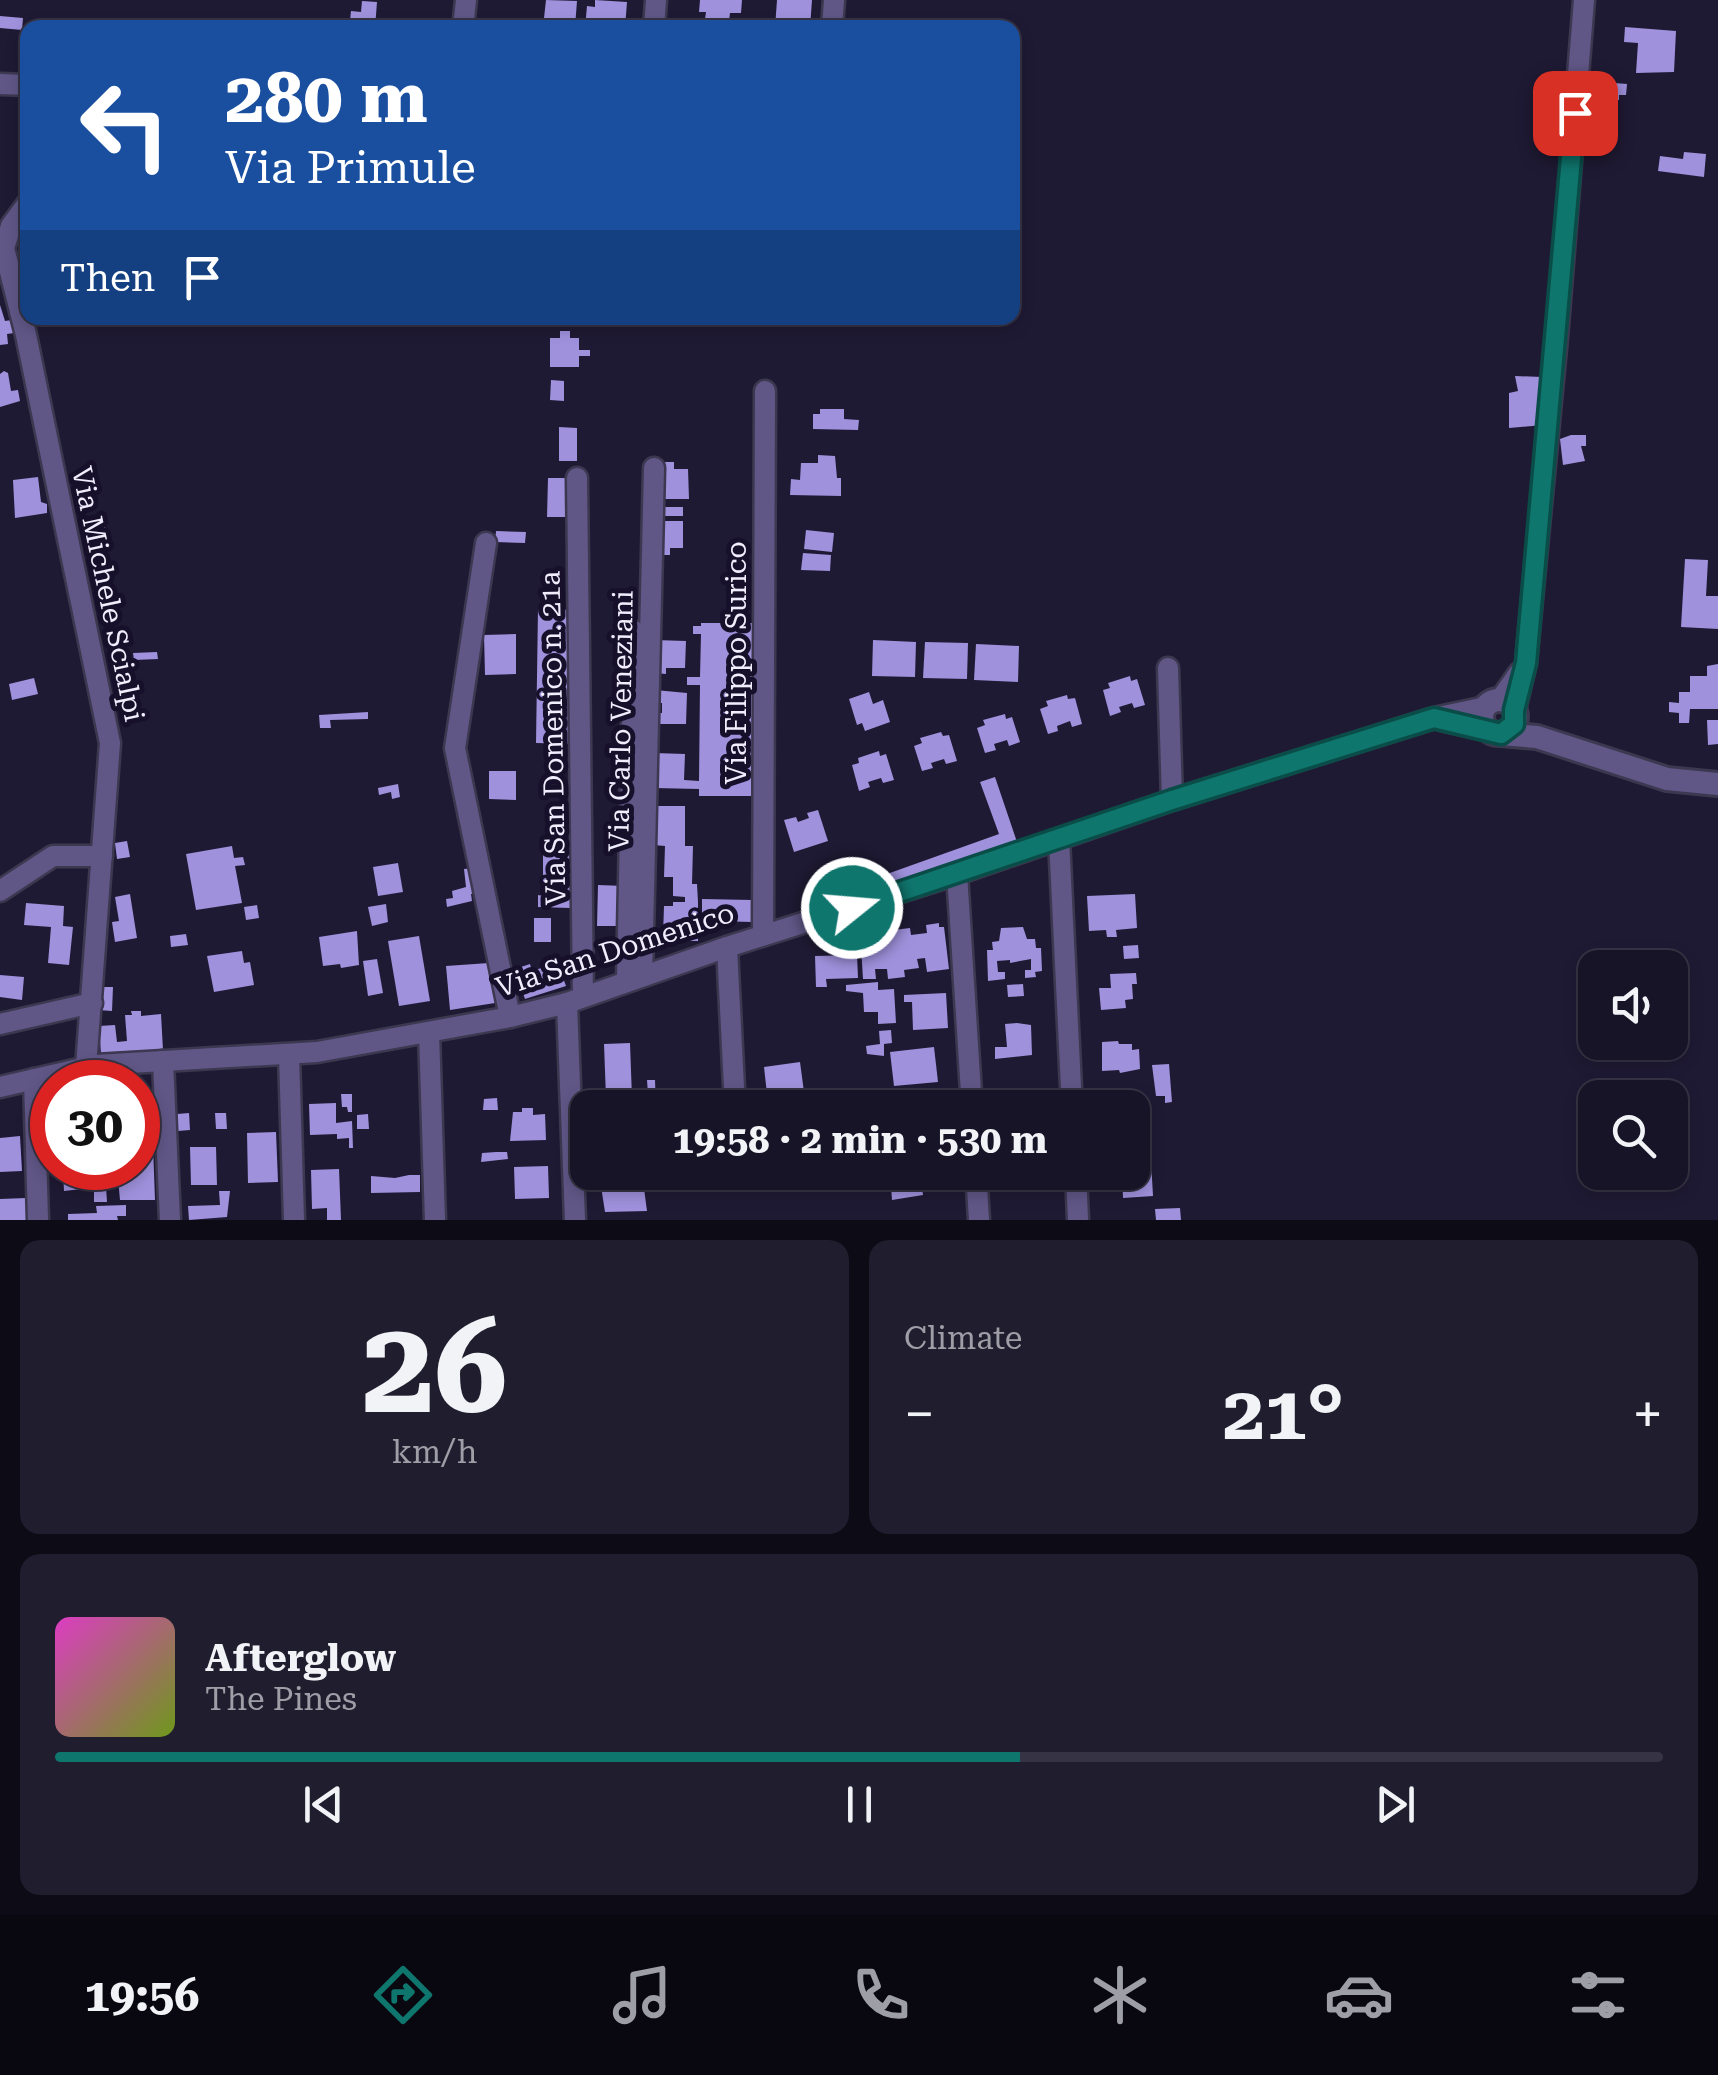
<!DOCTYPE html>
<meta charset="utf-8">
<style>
:root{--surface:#171427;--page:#201d2f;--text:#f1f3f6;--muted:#9e9ea7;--line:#363344;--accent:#0f766e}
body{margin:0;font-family:"Roboto Serif",serif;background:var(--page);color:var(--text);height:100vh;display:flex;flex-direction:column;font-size:38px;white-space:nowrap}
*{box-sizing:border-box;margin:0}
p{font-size:32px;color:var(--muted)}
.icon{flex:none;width:55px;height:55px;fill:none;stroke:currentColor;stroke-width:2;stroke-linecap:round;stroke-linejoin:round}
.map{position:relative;height:1220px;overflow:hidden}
.drawer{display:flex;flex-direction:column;gap:20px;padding:20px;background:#0d0b15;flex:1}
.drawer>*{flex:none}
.top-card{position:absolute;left:20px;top:20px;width:1000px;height:305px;border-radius:20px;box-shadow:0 5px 15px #0003,0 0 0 2px var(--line);background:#1a4fa0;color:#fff;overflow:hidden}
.controls{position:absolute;left:1578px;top:950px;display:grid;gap:20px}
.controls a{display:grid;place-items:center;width:110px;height:110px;border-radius:20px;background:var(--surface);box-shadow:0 5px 15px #0003,0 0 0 2px var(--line);font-size:50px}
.speed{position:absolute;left:30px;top:1060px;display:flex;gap:20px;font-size:50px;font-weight:700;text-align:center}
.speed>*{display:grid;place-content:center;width:130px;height:130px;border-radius:50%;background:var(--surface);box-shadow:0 5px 15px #0003,0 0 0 2px var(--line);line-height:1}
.speed .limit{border:15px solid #d22;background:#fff;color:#111}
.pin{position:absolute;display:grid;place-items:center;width:85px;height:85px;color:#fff;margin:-42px;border-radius:20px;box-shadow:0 5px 15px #0006}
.me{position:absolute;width:110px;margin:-55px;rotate:73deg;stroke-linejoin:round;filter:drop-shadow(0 0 8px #0008)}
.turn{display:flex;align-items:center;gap:35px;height:210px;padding:0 40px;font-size:45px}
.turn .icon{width:130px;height:130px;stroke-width:2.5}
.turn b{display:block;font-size:70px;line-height:85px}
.then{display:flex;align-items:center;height:95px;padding:0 40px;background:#0003;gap:20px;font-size:38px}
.big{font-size:75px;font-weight:700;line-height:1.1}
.drawer .card{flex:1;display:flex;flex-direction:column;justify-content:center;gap:15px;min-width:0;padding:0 35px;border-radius:20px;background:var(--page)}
.drawer .dial{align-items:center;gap:0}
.dial b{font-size:130px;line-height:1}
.song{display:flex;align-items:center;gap:30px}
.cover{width:120px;height:120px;border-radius:15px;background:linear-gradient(135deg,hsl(310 70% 55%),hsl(80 70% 35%))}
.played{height:10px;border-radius:5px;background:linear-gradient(90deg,var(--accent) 60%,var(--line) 60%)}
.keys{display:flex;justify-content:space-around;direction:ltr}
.heat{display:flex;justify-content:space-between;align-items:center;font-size:55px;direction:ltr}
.drawer .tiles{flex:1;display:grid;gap:20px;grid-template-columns:1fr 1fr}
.card:last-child{grid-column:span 2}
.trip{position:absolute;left:570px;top:1090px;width:580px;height:100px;border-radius:20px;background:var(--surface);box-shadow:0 5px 15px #0003,0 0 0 2px var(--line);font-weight:700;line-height:100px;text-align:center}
.tabs{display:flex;height:160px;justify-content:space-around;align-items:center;background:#090810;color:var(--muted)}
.tabs .icon{width:70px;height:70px}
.tabs .current{color:var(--accent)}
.tabs b{font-size:45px;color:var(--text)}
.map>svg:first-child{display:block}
.building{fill:#9f91dc}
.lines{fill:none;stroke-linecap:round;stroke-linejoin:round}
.minor-casing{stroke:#3c3850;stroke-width:25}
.tertiary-casing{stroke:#3c3850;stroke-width:28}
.minor{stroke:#605787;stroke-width:20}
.tertiary{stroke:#605787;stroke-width:22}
.route-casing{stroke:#0a4d48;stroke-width:25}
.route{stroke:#0f766e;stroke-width:18}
.labels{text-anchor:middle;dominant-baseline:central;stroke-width:10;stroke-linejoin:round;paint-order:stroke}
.street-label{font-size:28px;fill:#f0eefd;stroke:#16102a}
</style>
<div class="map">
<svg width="1718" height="1220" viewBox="0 0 1718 1220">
<rect width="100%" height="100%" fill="#1f1a34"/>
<g class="building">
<path d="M546,0l31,1 -2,26 -16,1v-9l-15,-1z"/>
<path d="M595,0l32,2 -2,26h-40l2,-22 8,1z"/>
<path d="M700,0h42l-1,13h-11l-1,8 -24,-2 1,-7h-7z"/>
<path d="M777,0h35l-2,28h-35z"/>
<path d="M362,1l15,1 -2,26h-36l1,-8 10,1 1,-10 10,1z"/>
<path d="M0,16l23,2 -1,12 -22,-2z"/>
<path d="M1625,27l51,4 -2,41 -38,1 2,-30 -14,-1z"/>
<path d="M1601,82l26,2 -1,11h-7v5l-19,-1z"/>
<path d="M1684,152l22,2 -2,23 -46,-6 2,-15 23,3z"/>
<path d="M0,305l5,16 7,-1 2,13 -7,1 1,10 -8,1z"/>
<path d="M560,331h10v7h9v12h11v6h-11v11h-29v-29h10z"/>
<path d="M4,371l4,2 3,18 7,-1 2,11 -20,6v-33z"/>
<path d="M1515,376l27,1 1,48 -34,3v-35l9,-2z"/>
<path d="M551,380l13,1v20l-14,-1z"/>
<path d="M820,409h24v10l15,1 -1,10 -45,-1v-15h7z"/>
<path d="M559,427l18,1v33h-18z"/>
<path d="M1571,435h15v11h-5l4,15 -22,4 -3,-26z"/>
<path d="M818,455l17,1 2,22h4v18l-51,-1 1,-16 9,1 1,-17h17z"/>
<path d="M657,462h17v7h14l1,30h-32z"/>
<path d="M38,477l3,25 6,2v9l-32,5 -2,-38z"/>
<path d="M548,478h29v39h-30z"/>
<rect x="661" y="507" width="22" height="9"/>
<path d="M104,518l1,13 -23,1 -1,-13z"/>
<path d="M656,521h27v27h-13v7h-14z"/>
<path d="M806,530l28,3 -2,19 -28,-3z"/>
<path d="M496,531l30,1 -1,11 -30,-1z"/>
<path d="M803,553l28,2 -1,16 -29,-1z"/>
<path d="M1685,559l23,1 -2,36h12v33l-37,-2z"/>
<path d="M538,609l39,1 -2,134 -39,-1z"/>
<path d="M723,612h12l-1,11h19l-2,173h-52v-7l-45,-1v-35l31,1 -1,26 15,1 1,-96h-13v-8h13l1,-43h-8v-8h8v-3h22z"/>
<path d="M516,634v40l-31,1 -1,-40z"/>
<path d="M655,640l31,1 -1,27h-19v6l-11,-1z"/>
<path d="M873,640l43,2 -1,35 -43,-1z"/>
<path d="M925,642l43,1 -1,36 -44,-1z"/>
<path d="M976,644l43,2 -1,36 -44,-2z"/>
<path d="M157,652l1,7 -24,1 -1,-7z"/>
<path d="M1718,664v45h-28l-1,14h-10v-10l-10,-1v-10l10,1v-11h11v-16h17v-10z"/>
<path d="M1130,676l1,5 6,-2 8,26 -11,3 -2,-5 -13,4 2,5 -11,4 -7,-26 7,-2 -2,-5z"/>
<path d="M34,678l4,16 -26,6 -3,-16z"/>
<path d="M655,690l32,3 -1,31h-31v-11h7v-10h-7z"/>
<path d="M869,692l4,12 10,-4 7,22 -25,9 -3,-8 -5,2 -8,-26z"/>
<path d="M1067,695l1,4 7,-1 7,26 -10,3 -2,-6 -13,5 1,5 -10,3 -8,-25 8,-3 -2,-5z"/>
<path d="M368,712v7l-38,1 1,8h-11l-1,-13z"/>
<path d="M1005,714l1,5 6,-2 8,25 -11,4 -2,-6 -13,4 2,6 -11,3 -8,-25 8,-3 -2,-5z"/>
<path d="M1707,720h11v24l-10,1z"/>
<path d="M941,732l2,4 6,-1 8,26 -11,3 -2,-5 -13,4 2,5 -11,3 -8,-25 8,-3 -2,-5z"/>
<path d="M879,751l1,5 6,-2 8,26 -11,3 -2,-5 -13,4 2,5 -11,4 -7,-26 7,-2 -1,-5z"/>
<path d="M489,771h27v29l-27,-1z"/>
<path d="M995,777l22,65 -139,49 -5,-12 126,-45 -19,-52z"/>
<path d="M398,784l2,13 -8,2 -1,-7 -12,3 -1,-7z"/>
<path d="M654,806h31v40h8l-1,38h5l1,18v39h-26v-5h-9l1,-30h9v-4h12v-5l-12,-1v-19h-9l1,-31 -12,-1z"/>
<path d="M818,810l10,31 -34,11 -10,-32 12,-3 2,5 11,-4 -2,-5z"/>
<path d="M127,841l3,16 -13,2 -2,-16z"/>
<path d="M543,844l28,1 -1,63 -32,-1v-12l5,1z"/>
<path d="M232,846l2,12 9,-1 2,8 -10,1 7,37 -46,7 -10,-56z"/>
<path d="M398,863l5,29 -25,4 -5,-29z"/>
<path d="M473,868l3,25 -5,1 1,7 -25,6 -1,-8 7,-1 -1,-7 14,-4 -2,-18z"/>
<path d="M598,885l27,1v40h-28z"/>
<path d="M130,894l7,44 -22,4 -3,-20 7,-1 -4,-24z"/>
<path d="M1135,894l2,34 -21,2 1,7h-10l-1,-7 -17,1 -2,-35z"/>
<path d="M702,899l50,1v22l-39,-1v7l-11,-1z"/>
<path d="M26,903l38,3 -1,20 10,1 -4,38 -21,-2 3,-36 -27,-2z"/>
<path d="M386,904l2,18 -16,4 -4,-19z"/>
<path d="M257,905l2,13 -13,2 -2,-13z"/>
<rect x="534" y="918" width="17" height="24"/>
<path d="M939,923v4h5l5,42 -22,3 -2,-14 -8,1 2,9 -15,2 1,7 -17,2 -1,-10h-12l1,10h-13l-2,-32h10v-7l7,-1 -1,-7 33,-4 1,7 16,-2 -1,-8z"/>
<path d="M1023,927l4,12h8l1,9h5l1,23 -7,1 1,5 -11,1v-8h6v-11l-21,4v-3l-13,1 1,11h7v7l-17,2 -1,-31h6l-1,-8 7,-1 2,-13z"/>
<path d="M357,931l2,34 -18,3 -1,-4 -17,2 -4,-29z"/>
<path d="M186,934l2,11 -17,2 -1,-11z"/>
<path d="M419,936l11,65 -31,5 -11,-65z"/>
<path d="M1138,945l1,13 -15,1 -1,-13z"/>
<path d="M242,951l2,12 6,-1 4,23 -40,7 -7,-36z"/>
<path d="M857,955l1,23 -32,1 1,8h-11l-1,-31z"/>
<path d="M377,959l6,34 -15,3 -5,-35z"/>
<path d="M569,959l4,12 -11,4 4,11 -41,13 -8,-23 6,-2 -2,-7 9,-3 2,7z"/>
<path d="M489,963l6,40 -45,7 -4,-44z"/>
<path d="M1136,973l1,11h-5l1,15 -8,1 1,8 -25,2 -2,-22h12l-1,-14z"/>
<path d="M0,975l24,2 -2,23 -22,-3z"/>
<path d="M878,982v8l16,-1 2,34 -18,1v-12h-14l-1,-19 -17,-2v-6z"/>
<path d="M1023,984l1,12 -16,1 -1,-12z"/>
<path d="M100,987h13l-1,24 -14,-1z"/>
<path d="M946,993l2,35 -35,2 -1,-28h-8v-7z"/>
<path d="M131,1011h10v5l20,-2 2,36 -62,4 -2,-28 16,-1 2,17 10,-1 -2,-26h7z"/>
<path d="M1017,1023l14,2 1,30 -37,4v-12h12l-2,-23z"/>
<path d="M891,1030l1,13 -8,1v12l-17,-2 -1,-8 14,-2 -1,-13z"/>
<path d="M1118,1041l1,3h13v6l7,-1 1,20 -20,4 -1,-3 -17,1v-29z"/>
<path d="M630,1043l2,55h-26l-2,-54z"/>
<path d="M934,1047l4,35 -44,4 -4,-34z"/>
<path d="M800,1062l4,30 -15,-1 1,11 -12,1 -1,-10 -10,1 -3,-27z"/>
<path d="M1169,1064l3,38 -7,1v-7h-9l-4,-31z"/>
<path d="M647,1080h8l1,28h-14l-1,-13 7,-1z"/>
<path d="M341,1094h11v18h-4l-1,-5h-5z"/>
<path d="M497,1098l1,12h-15l1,-11z"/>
<path d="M1110,1100l39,2 -1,28h-16v-22h-22z"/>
<path d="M336,1103v20l16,-2 1,27h-4v-10l-12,1v-5l-27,1 -1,-31z"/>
<path d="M138,1105l9,1v11h5l3,83h-35l-3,-32h21z"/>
<path d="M522,1108h11v7l12,-1 1,26 -36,1 3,-29h9z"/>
<path d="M189,1113l1,17 -12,1 -1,-17z"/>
<path d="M215,1113h11l1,16h-11z"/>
<path d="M368,1114l1,15h-12v-14z"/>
<path d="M276,1132l2,50 -30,1 -1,-50z"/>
<path d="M20,1136l2,35 -22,1v-34z"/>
<path d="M190,1147h26l1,38h-26z"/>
<path d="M496,1152h11l1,7 -27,3 1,-9z"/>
<path d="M1151,1160l2,36 -30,2 -1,-26h10v-11z"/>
<path d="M548,1166l1,32 -34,1 -1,-32z"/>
<path d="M59,1168h32v20l-27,3 -1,-19h-4z"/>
<path d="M339,1169l2,51h-14v-12l-15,1 -1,-39z"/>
<path d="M890,1172l30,3 3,20 -31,5z"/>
<path d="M409,1175h11v17l-49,1v-17l24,2z"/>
<path d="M631,1179l12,2 4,30 -42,1 -5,-32z"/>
<path d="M94,1187h12l1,15h-13z"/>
<path d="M219,1191h11l-3,26 -38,3 -1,-14 32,-1z"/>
<path d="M26,1198l1,22h-27v-21z"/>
<path d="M126,1205v11h-9l1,4h-50v-6l29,-1 -1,-7z"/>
<path d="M1180,1208l1,12h-25l-1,-11z"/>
</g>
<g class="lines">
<defs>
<g id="minor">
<path d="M463,28l3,-28"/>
<path d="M654,28l2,-28"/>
<path d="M832,28l2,-28"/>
<path d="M0,84l28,1"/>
<path d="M28,203l-17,23 -7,22 22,87 84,408 -24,324"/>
<path d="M577,478l6,519"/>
<path d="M486,543l-31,205 55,269"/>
<path d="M1168,668l4,132"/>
<path d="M1500,700l19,-27"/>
<path d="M1515,709l11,-46 31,-325 27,-338"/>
<path d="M1441,720l50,11"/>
<path d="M1059,839l13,269"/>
<path d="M957,874l15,234"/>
<path d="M0,891l53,-35h49"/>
<path d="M763,935l2,-544"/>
<path d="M727,947l8,161"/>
<path d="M642,976l12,-508"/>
<path d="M627,981l7,-350"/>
<path d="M567,1003l8,217"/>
<path d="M0,1024l92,-21"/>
<path d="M429,1033l6,187"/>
<path d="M289,1055l5,165"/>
<path d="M163,1061l7,159"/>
<path d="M34,1079l4,141"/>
<path d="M0,1087l96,-22 221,-13 193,-35 57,-14 160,-56 230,-73 215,-74 262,-82 52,-11"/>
<path d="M976,1172l3,48"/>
<path d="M1076,1172l2,48"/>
</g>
<g id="tertiary">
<circle cx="1499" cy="717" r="17"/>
<path d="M1501,734l36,3 130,42 51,5"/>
</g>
</defs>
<use href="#minor" class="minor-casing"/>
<use href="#tertiary" class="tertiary-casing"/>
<use href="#minor" class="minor"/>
<use href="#tertiary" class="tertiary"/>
</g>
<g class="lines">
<defs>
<path id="route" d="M852,908l320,-108 262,-82 67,16 13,-10v-14l12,-47 49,-550"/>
</defs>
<use href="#route" class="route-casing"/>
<use href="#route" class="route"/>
</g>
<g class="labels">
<g class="street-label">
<text transform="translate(108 594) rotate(78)">Via Michele Scialpi</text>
<text transform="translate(736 663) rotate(-90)">Via Filippo Surico</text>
<text transform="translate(621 721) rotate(-89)">Via Carlo Veneziani</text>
<text transform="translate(553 738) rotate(-91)">Via San Domenico n. 21a</text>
<text transform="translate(615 950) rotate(-18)">Via San Domenico</text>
</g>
</g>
</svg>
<div class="controls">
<a><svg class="icon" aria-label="sound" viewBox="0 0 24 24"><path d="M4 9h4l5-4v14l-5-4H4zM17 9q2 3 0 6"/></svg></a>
<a><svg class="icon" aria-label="search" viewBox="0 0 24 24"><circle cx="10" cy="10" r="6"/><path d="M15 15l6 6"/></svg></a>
</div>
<div class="speed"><div class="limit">30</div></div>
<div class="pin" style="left:1575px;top:113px;background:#d93025"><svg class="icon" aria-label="arrive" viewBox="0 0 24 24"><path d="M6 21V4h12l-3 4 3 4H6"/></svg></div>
<svg class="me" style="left:852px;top:908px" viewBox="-20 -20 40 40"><circle r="17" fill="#0f766e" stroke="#fff" stroke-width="3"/><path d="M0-11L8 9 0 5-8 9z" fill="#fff"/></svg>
<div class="trip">19:58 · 2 min · 530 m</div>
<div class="top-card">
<div class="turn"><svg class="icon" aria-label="left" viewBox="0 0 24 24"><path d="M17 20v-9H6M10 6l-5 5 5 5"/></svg><div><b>280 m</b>Via Primule</div></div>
<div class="then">Then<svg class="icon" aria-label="arrive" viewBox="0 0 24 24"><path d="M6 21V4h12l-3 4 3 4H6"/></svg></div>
</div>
</div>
<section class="drawer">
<div class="tiles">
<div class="card dial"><b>26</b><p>km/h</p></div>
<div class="card"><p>Climate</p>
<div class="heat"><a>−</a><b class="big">21°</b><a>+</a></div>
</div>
<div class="card">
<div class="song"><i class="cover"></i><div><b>Afterglow</b><p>The Pines</p></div></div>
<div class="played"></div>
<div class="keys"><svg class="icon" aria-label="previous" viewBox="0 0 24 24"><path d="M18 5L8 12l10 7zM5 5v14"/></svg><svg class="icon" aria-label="pause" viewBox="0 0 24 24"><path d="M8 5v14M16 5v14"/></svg><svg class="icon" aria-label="next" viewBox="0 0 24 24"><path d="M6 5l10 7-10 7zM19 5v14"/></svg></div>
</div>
</div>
</section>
<nav class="tabs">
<b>19:56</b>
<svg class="icon current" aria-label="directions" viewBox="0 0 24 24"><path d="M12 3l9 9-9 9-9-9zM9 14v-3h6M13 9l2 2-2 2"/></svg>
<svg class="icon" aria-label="music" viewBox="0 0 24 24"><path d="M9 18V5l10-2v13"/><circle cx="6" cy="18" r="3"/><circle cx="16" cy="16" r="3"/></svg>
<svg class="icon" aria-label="phone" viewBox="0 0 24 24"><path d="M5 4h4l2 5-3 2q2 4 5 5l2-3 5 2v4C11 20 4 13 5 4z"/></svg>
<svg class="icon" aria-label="climate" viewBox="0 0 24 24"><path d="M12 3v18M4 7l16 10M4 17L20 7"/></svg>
<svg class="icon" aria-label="car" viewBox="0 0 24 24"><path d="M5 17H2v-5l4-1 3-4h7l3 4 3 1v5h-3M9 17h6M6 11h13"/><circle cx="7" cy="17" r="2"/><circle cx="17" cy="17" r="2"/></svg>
<svg class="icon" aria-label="filters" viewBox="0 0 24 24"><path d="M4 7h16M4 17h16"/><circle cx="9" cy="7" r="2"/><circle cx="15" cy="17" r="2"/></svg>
</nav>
